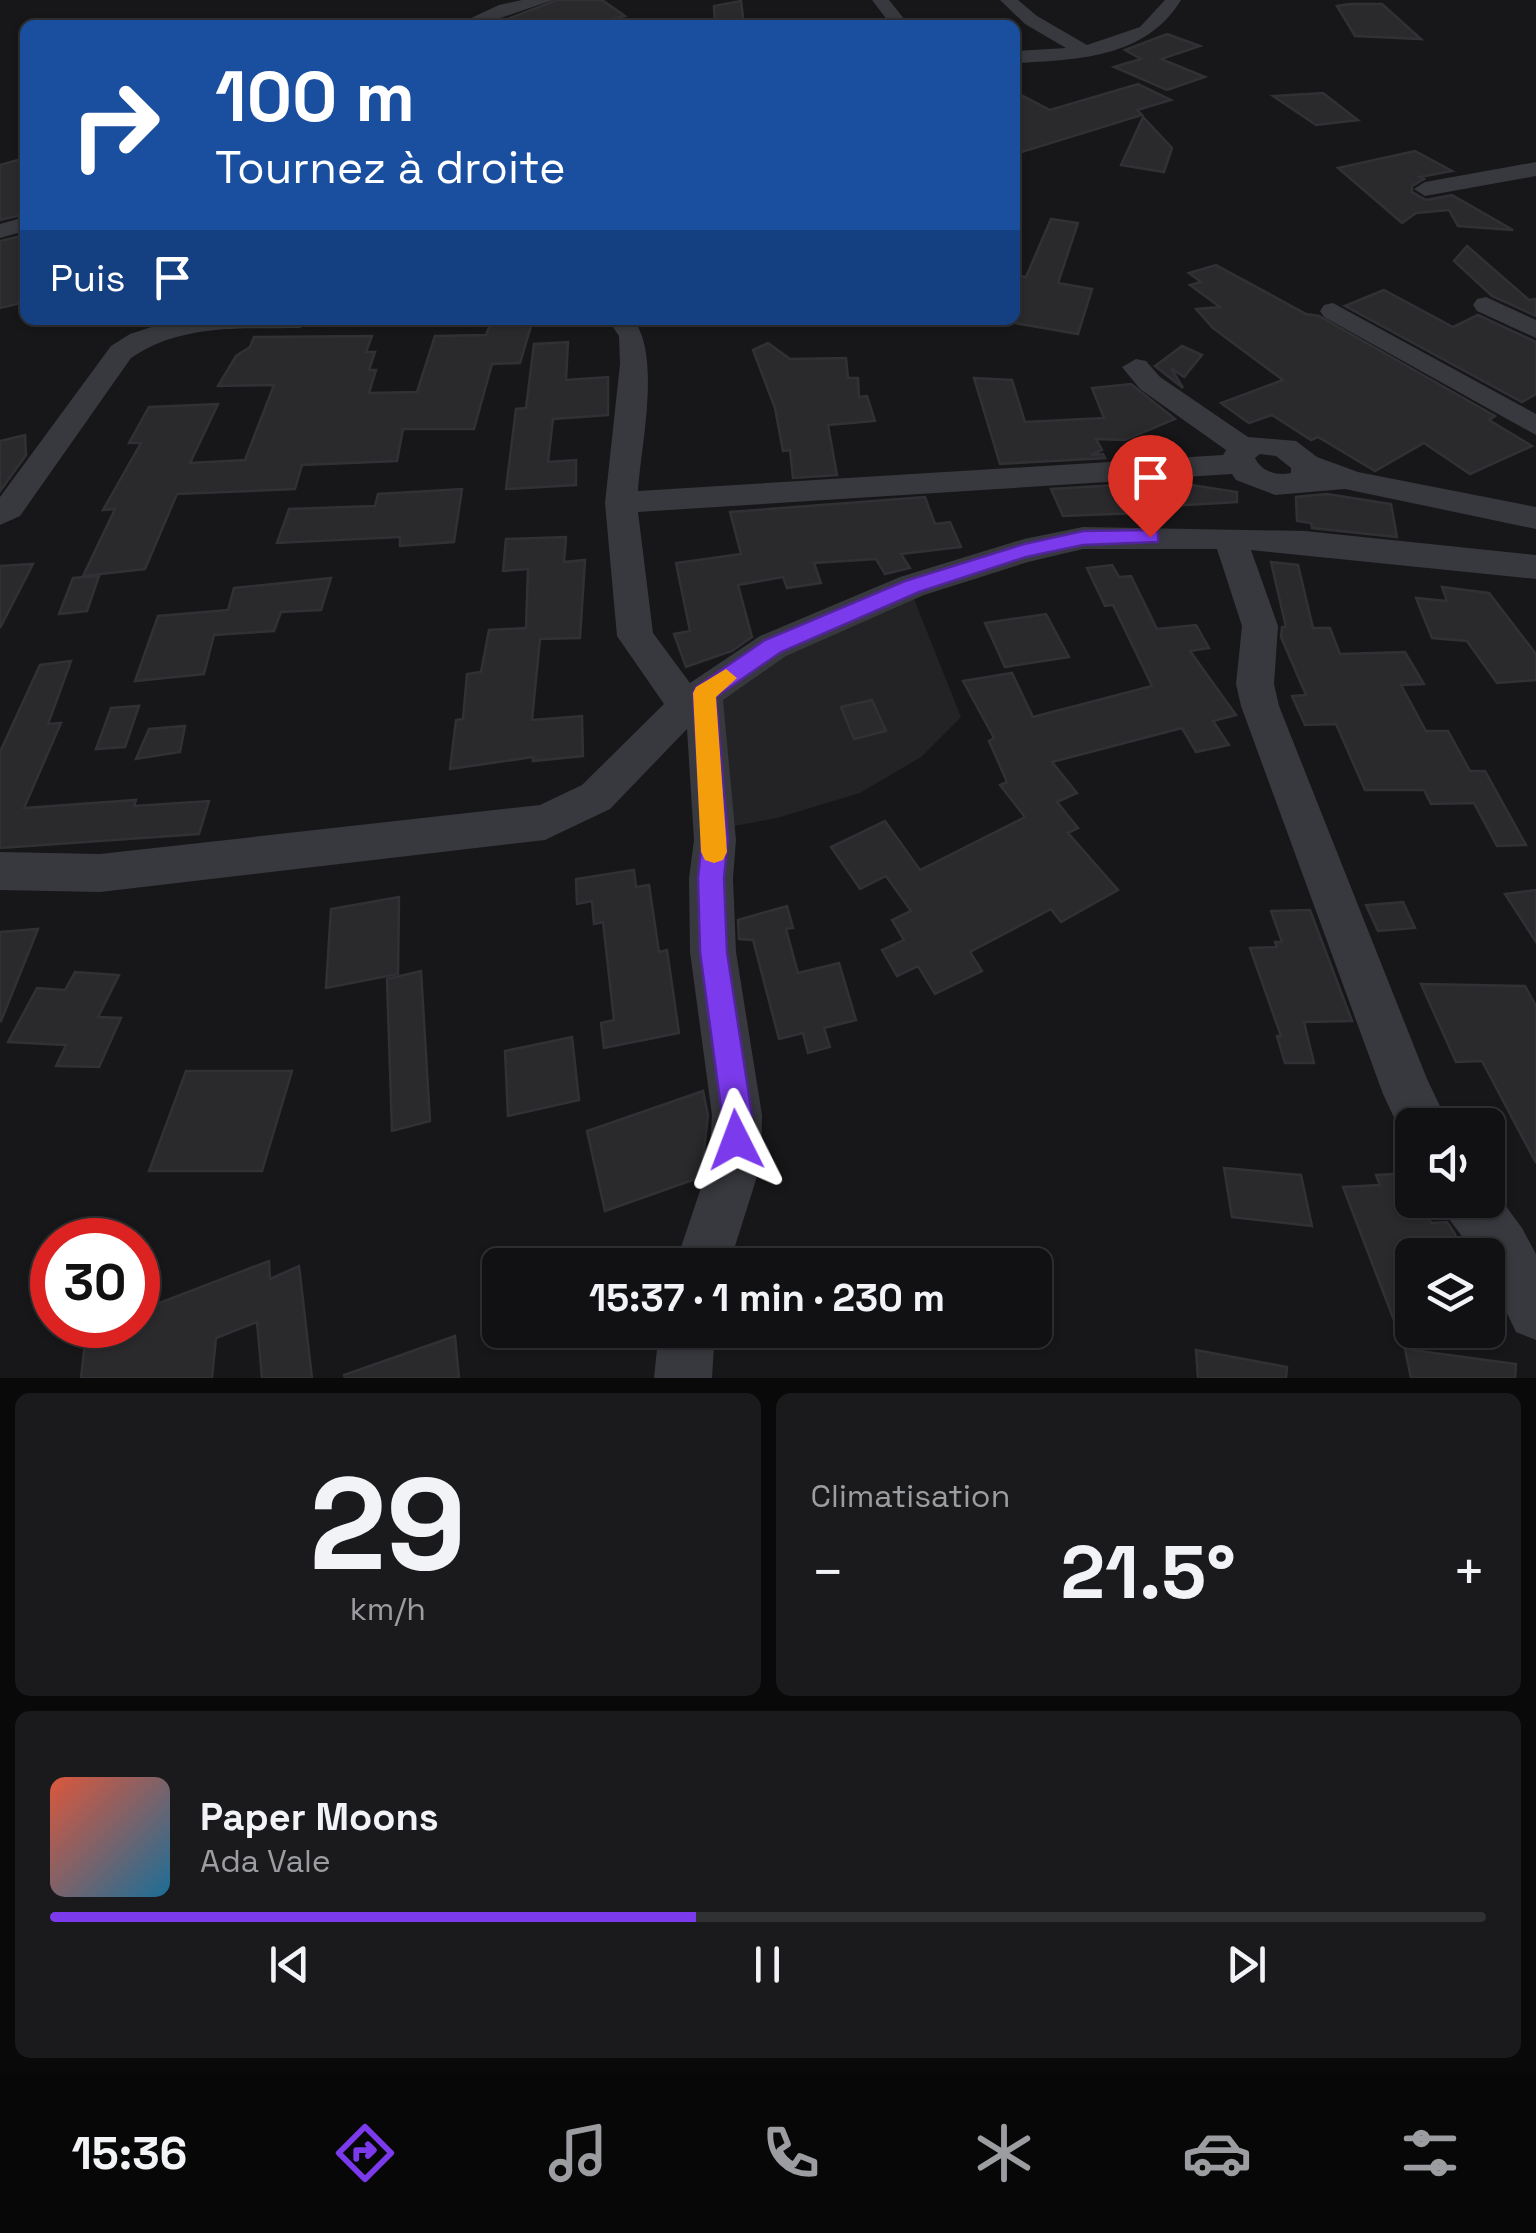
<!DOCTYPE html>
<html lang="fr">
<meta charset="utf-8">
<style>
:root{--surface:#111113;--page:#1a1a1c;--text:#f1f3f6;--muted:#9c9da0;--line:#303133;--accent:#7c3aed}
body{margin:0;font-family:"Space Grotesk",sans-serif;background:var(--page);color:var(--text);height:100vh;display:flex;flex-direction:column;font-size:38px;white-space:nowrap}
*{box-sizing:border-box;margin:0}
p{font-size:32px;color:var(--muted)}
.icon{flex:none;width:55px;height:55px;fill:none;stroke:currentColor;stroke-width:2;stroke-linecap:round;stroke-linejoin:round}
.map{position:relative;height:1378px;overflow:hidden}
.sheet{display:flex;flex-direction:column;gap:15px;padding:15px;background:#09090a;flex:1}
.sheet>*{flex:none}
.banner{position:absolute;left:20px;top:20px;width:1000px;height:305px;border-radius:15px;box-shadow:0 2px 8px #0004,0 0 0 2px var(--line);background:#1a4fa0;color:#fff;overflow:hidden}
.controls{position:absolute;left:1395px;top:1108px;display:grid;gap:20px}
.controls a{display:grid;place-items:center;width:110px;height:110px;border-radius:15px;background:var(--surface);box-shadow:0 2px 8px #0004,0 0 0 2px var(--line);font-size:50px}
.speed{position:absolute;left:30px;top:1218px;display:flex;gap:20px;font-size:50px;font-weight:700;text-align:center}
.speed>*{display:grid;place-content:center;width:130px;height:130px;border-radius:50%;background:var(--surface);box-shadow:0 2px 8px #0004,0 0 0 2px var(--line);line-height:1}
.speed .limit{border:15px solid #d22;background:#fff;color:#111}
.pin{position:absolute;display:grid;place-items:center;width:85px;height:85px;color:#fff;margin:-102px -42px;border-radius:50% 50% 50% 0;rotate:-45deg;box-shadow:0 0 10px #0007}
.pin .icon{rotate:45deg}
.me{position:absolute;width:110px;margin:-55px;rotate:357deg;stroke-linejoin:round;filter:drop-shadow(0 0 8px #0008)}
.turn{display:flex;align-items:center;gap:35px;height:210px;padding:0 30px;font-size:45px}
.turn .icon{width:130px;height:130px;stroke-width:2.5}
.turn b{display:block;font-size:70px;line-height:85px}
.then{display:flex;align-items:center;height:95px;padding:0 30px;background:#0003;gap:20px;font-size:38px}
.big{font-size:75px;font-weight:700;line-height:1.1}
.sheet .card{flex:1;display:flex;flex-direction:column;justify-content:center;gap:15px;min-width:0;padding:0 35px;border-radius:15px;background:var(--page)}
.sheet .dial{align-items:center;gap:0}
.dial b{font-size:130px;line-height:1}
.song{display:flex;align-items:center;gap:30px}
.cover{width:120px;height:120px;border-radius:15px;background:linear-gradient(135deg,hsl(10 70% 55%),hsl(200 70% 35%))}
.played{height:10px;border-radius:5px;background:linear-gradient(90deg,var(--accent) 45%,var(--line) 45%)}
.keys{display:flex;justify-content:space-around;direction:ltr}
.heat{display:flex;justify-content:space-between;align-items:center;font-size:55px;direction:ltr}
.sheet .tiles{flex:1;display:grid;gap:15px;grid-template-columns:1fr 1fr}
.card:last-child{grid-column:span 2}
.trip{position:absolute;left:482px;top:1248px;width:570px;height:100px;border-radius:15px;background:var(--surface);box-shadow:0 2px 8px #0004,0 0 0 2px var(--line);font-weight:700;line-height:100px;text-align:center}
.menu{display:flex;height:160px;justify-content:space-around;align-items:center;background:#070708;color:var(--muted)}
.menu .icon{width:70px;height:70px}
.menu .selected{color:var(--accent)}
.menu b{font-size:45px;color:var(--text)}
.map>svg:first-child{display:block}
.built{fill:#232326}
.building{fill:#2a2a2d;stroke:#313135;stroke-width:2.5}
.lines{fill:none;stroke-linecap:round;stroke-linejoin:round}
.minor{fill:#38393e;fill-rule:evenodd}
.route{fill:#7c3aed;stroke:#51269a;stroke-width:2.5}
.slow{fill:#f59e0b}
</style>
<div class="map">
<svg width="1536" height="1378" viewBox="0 0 1536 1378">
<rect width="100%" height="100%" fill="#171719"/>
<path class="built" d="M912,594l49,123 -40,40 -61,36 -83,25 -49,9 -8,-133 88,-51z"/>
<g class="building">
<path d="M557,0h45l23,16 -43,9h-90z"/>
<path d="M741,1l3,24h-29l-1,-19z"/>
<path d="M1350,4h32l39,35 -66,-3 -18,-30z"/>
<path d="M1167,34l33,12 -39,13 44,18 -38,13 -53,-23 27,-8 -16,-9z"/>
<path d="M1138,84l33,16 -34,10 5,5 -127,39v-62l35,18z"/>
<path d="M1323,93l35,27 -42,5 -43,-29z"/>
<path d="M1143,117l29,31 -8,24 -43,-7z"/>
<path d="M1415,151l37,20 -32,6 4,2 -12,7v6l14,8 26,-5 61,35 -55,-4 -9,-16 -33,3 -14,10 -64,-55z"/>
<path d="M25,158v56l-25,6v-55z"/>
<path d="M1051,219l27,4 -20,60 34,6 -14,45 -63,-11v-48l11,2z"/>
<path d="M25,235v67l-25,6v-67z"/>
<path d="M1467,246l62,54 7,-1v17l-44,-20 -38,-35z"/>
<path d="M1216,265l90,49 13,2 176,100 -6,4 43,26 -62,28 -46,-31 -49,28 -57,-34 -7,3 -39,-25 -23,8 -28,-20 62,-23 -70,-52 -17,-19 24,-2 -30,-22 11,-3 -12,-9z"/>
<path d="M1384,290l69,37 25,-12 58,27v52l-14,8 -177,-96z"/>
<path d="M490,325l41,1 -11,37 -28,1 -18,65h-71l-6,32 -95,4 -7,24 -118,5 -32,75 -62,7 32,-67 -12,1 38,-67h-12l20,-36 69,-3 -28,59 55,-3 29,-75 -56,1 18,-30 14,-9 4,-10 118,-1 -6,16h9l-6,18h7l-7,23 48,-1 18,-56 51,-1z"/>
<path d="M568,342l-2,38 42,-3v38l-55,4 -5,43 28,-2v25l-70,4 10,-80 10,-1 8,-64z"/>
<path d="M768,343l22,16 56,-1 2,20h10l1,19 8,-1 8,25 -47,4 9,50 -44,3 -3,-28 -7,1 -8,-43 -22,-58z"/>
<path d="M1182,346l20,9 -18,22 -13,-9 12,20 -28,-22z"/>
<path d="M974,378l38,2 13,42 79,-4 -12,-30 39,-4 44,35 -50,21 -29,-1 6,11 -11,5 12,-1 2,4 -105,6z"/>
<path d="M25,435l1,20 -26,36v-50z"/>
<path d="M1172,482l65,10v10l-102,6 3,5 -75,3 -12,-27z"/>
<path d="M462,489l-8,53 -54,4v-9l-123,6 12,-34 86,-3 3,-12z"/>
<path d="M1327,494l64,10 6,33 -85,-9 -1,-5 -14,-2 -1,-24z"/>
<path d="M925,497l10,27 15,-2 11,25 -60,7 9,14 -25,6 -9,-15 -62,4 7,20 -34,5 -4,-11 -45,8 14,52 -20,14 -46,16 -12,-33 16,-3 -14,-68 65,-9 -11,-42z"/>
<path d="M566,537l-2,25 21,-2 -5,78 -40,1 -8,81 50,-4 1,40 -50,5v-4l-83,12 6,-49 7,-1 4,-45 14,-2 8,-42 37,-2 2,-59 -25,2 3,-32z"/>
<path d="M1271,562l27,3 15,63h17l10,26 65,-2 19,32 -23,1 25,46h22l22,40h15l41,74 -29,1 -23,-43 -43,1 -7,-14h-59l-29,-66 -31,1 -13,-29 14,-1 -25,-58 1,-10h4z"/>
<path d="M33,564l-33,64v-62z"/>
<path d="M1112,565l7,12 12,-1 26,53 39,-4 13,23 -19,3 46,64 -23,6 16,24 -33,7 -14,-24 -130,34 25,31 -20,9 21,26 -10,5 50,57 -57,32 -10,-13 -81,43 12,19 -47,23 -17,-28 -21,10 -15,-26 22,-10 -12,-20 19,-9 -25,-35 -26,13 -29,-42 54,-26 35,49 105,-53 -25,-32 7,-3 -18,-41 5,-3 -31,-57 49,-8 21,44 119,-31 -39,-81 -8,1 -18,-38z"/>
<path d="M99,576l-12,35 -28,3 14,-36z"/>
<path d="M331,578l-10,32 -40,2 -7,19 -60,4 -10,39 -69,7 23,-65 70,-6 6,-22z"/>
<path d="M1442,587l47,6 47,61v26l-39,3 -30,-42 -35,-3 -16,-40 31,3z"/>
<path d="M1046,614l23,43 -64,10 -20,-44z"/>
<path d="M71,661l-23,63 13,-1 -37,85 112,-8 -2,6 75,-5 -10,33 -199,14v-96l40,-87z"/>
<path d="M872,700l14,31 -32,8 -13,-32z"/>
<path d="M139,706l-14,41 -29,2 15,-41z"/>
<path d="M185,726l-5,26 -44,7 13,-30z"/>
<path d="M634,870l2,17 13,-2 10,67 8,-2 12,83 -75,15 -3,-25 13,-3 -11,-98 -9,2 -2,-23 -15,3 -1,-25z"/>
<path d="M1536,890v52l-31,-48z"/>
<path d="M399,897l-1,77 -72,14 5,-79z"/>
<path d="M1403,902l12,26 -37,3 -12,-26z"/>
<path d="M787,906l6,22 -7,1 12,44 41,-10 17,57 -32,8 6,19 -22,6 -5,-20 -24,6 -26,-99 -14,-1 -1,-19z"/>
<path d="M1310,910l42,111 -48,1 10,41h-29l-8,-27h4l-31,-88 27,-1 -2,-5h7l-11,-31z"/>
<path d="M38,929l-37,92 -1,-1v-88z"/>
<path d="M421,971l9,150 -38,10 -5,-152z"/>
<path d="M75,972l44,3 -21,42 23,1 -22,49 -43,-1 10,-21 -58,-3 29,-54 28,2z"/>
<path d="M1421,984l104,2 11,20v157l-54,-102 -26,1z"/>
<path d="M572,1037l7,63 -71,16 -3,-65z"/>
<path d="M186,1071h106l-30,100h-113z"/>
<path d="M703,1091l5,24 -7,62 -96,34 -18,-80z"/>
<path d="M1224,1168l77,7 11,51 -80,-9z"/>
<path d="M1412,1173v27h9l10,23 16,-1 8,12 5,21h-48v95l104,14 -1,14h-104l-6,-29 -62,-162 37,-2 -4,-10z"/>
<path d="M269,1261l1,18 29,-13 13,112h-50l-5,-56 -41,16 -4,40h-131l6,-53h51v-14z"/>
<path d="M455,1336l4,42h-114l-1,-3z"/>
<path d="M1196,1350l91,17 -1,11h-88z"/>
</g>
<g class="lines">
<g class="minor">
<path d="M522,0h31l-73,25h-24l43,-20z"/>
<path d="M872,0h17l20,25h-18z"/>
<path d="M1000,0h18l19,16 50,29 53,-18 25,-27h16c-35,58 -104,60 -166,63v-12l51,-3 -41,-24z"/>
<path d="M1536,162v14l-111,20 -11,-7 11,-7z"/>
<path d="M25,217v14l-25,7v-14z"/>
<path d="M1486,297l50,23v18l-59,-27 -4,-6 4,-6z"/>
<path d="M1333,303l203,111v21l-212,-118 -4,-6 4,-6z"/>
<path d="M173,320h140l-13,8c-59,1 -118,-5 -169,30l-111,158 -20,9v-28l111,-151 19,-12z"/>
<path d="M608,320h26c27,38 7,125 4,171l585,-36 3,-5 -86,-61 -18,-22 14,-8 10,2 14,16 88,60 48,4 21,16 41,15 178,35v22l-191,-40 -70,6 -39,-15 -4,-6 -594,38 15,121 37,50 70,-47 140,-59 124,-38 59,-12 222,4 231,24v24l-285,-29 27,76 -4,58 5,22 148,373 22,46h-37v21l-6,-3 -23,-49 -142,-388 -5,-22 6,-58 -25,-77h-134l-55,13 -104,33 -138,61 -63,44 13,140 -3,38 3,74 26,163 -1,49 -32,101h-54l34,-101 3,-49 -22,-163 -1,-74 5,-38 -7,-111 -77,80 -65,31 -445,52 -100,-2v-38l100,2 440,-49 42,-20 82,-81 -47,-68 -12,-133 15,-139 -1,-28zM1260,454l16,2 15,12v5c-14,3 -29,-1 -36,-15z"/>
<path d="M1488,1182l34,46 14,26v86l-20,-8 -28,-58v-19h-12l-27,-36 -7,-19h46z"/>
<path d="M659,1330h56l-3,48h-58z"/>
</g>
</g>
<path class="route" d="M1150,530l8,2v10l-75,3 -57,12 -107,35 -138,60 -65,45 12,143 -4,38 3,74 25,163 -5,35 -11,5 -11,-5 -5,-10 2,-25 -22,-163 -2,-74 4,-38 -9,-147 3,-6 69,-47 140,-59 119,-37 59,-13z"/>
<path class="slow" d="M726,669l11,9 -21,19 11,155 -4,8 -9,3 -9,-3 -4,-8 -8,-159 3,-6z"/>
</svg>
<div class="controls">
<a><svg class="icon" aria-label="sound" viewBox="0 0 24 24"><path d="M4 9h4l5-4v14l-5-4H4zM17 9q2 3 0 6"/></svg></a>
<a><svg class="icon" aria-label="layers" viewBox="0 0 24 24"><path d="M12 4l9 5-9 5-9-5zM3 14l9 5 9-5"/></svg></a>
</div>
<div class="speed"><div class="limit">30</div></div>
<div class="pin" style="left:1150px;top:537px;background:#d93025"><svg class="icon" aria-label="arrive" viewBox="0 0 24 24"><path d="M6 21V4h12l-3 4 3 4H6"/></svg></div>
<svg class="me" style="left:736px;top:1140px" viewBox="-20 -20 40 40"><path d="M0-17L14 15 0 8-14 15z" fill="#7c3aed" stroke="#fff" stroke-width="4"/></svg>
<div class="trip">15:37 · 1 min · 230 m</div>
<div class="banner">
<div class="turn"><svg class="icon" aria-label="right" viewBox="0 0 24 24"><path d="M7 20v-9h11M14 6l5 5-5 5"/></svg><div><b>100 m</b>Tournez à droite</div></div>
<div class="then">Puis<svg class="icon" aria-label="arrive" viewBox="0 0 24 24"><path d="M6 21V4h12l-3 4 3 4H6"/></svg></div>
</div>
</div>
<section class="sheet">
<div class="tiles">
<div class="card dial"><b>29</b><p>km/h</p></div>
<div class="card"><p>Climatisation</p>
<div class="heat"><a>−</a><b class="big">21.5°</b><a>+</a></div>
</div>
<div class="card">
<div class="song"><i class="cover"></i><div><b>Paper Moons</b><p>Ada Vale</p></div></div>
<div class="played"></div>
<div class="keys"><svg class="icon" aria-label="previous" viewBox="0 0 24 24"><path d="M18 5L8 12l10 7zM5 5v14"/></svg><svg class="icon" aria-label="pause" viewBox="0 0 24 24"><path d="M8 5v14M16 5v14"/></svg><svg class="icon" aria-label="next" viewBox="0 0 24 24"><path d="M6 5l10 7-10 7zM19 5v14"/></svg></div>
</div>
</div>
</section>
<nav class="menu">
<b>15:36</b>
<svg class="icon selected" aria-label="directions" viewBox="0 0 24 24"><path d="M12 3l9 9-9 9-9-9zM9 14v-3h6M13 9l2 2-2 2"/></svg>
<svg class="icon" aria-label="music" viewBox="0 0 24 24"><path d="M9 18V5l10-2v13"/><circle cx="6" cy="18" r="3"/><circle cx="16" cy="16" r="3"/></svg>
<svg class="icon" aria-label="phone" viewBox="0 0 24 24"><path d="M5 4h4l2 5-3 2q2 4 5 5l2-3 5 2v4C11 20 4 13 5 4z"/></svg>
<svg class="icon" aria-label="climate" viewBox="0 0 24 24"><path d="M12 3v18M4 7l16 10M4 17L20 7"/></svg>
<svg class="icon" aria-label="car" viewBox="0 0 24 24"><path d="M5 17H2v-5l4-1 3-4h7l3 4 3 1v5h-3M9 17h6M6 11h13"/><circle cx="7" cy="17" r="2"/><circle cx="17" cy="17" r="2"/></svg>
<svg class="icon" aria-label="filters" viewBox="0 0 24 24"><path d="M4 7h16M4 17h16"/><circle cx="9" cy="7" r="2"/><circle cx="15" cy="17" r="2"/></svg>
</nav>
